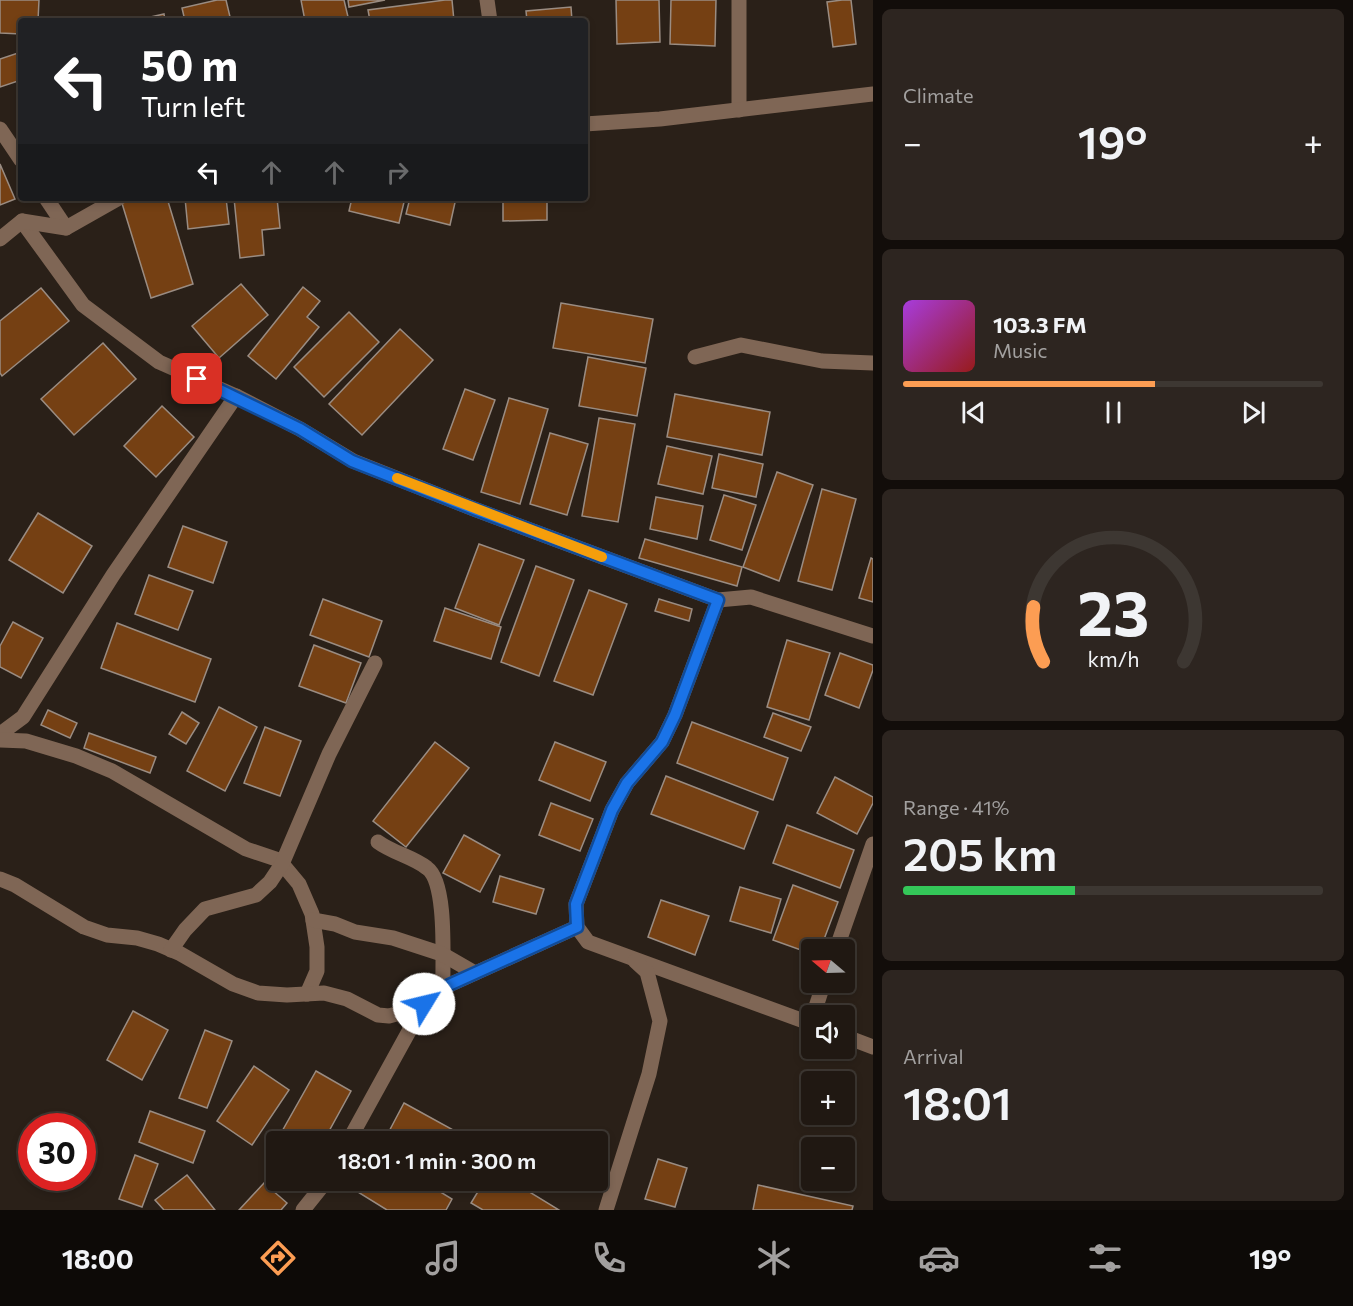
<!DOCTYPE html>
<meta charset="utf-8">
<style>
:root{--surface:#201812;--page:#2d2520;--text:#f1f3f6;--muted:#a2a09f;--line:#3d3732;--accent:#fc9d53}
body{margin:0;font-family:Commissioner,sans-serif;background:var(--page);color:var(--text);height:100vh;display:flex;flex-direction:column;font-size:22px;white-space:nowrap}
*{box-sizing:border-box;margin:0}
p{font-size:20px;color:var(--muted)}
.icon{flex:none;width:33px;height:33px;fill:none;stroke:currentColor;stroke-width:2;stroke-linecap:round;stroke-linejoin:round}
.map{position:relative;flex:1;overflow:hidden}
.drawer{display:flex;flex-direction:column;gap:9px;padding:9px;background:#120d0a;width:480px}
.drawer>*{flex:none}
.guide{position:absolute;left:18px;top:18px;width:570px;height:183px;border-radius:6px;box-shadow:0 3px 9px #0003,0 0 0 2px var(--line);background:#202124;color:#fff;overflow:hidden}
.needle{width:39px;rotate:289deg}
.fabs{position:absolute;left:801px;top:939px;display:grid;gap:12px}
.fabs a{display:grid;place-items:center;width:54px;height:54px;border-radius:6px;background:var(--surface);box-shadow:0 3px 9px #0003,0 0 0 2px var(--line);font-size:30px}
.speed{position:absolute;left:18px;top:1113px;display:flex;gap:12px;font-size:30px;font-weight:700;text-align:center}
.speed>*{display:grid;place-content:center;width:78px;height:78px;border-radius:50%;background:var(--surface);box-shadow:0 3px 9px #0003,0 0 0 2px var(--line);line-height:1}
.speed .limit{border:9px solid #d22;background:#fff;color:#111}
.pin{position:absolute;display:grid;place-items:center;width:51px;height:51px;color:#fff;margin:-26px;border-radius:12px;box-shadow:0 3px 9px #0006}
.me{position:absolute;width:66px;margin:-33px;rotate:54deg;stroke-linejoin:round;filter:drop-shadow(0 0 4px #0008)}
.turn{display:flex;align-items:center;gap:21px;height:126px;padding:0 24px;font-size:27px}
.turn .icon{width:78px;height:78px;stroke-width:2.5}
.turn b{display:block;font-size:42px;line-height:51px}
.lanes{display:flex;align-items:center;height:57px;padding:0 24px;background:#0003;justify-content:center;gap:30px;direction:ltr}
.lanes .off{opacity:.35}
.big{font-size:45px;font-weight:600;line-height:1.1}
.drawer .widget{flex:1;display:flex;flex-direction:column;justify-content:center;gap:9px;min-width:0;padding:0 21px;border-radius:9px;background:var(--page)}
.drawer .dial{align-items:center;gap:0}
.dial svg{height:156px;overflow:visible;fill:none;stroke:var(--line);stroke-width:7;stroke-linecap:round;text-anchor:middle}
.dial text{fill:var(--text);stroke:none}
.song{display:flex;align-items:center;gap:18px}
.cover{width:72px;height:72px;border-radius:9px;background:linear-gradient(135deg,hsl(280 70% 55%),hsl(0 70% 35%))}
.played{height:6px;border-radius:3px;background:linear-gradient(90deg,var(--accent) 60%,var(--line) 60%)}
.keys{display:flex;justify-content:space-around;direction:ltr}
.heat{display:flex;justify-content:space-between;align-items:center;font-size:33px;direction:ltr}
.charge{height:9px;border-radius:4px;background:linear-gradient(90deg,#34c759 41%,var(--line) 0)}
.trip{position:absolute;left:266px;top:1131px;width:342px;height:60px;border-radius:6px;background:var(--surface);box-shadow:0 3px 9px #0003,0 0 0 2px var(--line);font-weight:600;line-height:60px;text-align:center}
.tabs{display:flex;height:96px;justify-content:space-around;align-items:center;background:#0d0a07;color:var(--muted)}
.tabs .icon{width:42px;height:42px}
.tabs .current{color:var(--accent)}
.tabs b{font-size:27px;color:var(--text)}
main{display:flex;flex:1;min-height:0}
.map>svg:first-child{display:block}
.building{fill:#754013;stroke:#9a8c82;stroke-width:1.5}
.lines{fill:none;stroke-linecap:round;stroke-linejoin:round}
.minor{stroke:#7f6655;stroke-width:15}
.route-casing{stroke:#114b97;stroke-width:15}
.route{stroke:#1a73e8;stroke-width:10}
.slow{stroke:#f59e0b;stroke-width:10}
</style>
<main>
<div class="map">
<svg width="873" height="1210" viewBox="0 0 873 1210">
<rect width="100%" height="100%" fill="#2a2018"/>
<g class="building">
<path d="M0,0h39l-1,21h-17v13l-21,-1z"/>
<path d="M217,0h9l5,21h-46l-3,-13z"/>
<path d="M301,0h43l5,21h-44z"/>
<path d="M348,0h37l-36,7z"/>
<path d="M445,0h7l2,21h-84l-2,-11z"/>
<path d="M616,0h43l1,42 -43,2z"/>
<path d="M671,0h45l-1,46 -45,-2z"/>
<path d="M842,0h9l5,44 -23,3 -6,-45z"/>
<path d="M571,7l1,14h-45l-1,-10z"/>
<path d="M164,14l1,7h-32z"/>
<path d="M21,52v28l-21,7v-28z"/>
<path d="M0,164l15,35 -15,6z"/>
<path d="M129,198h38l26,86 -42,14 -30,-98z"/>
<path d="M185,198h41l3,26 -41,5z"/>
<path d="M234,198h43l3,30 -18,2 2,25 -24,3z"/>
<path d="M352,198h53l-6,25 -50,-12z"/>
<path d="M410,198h46l-6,27 -44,-11z"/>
<path d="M503,198h44v22l-44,1z"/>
<path d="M241,284l27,31 -49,43 -27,-32z"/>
<path d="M303,287l17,14 -13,16 12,10 -43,52 -28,-23z"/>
<path d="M41,288l28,33 -67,55 -2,-3v-52z"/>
<path d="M561,303l92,16 -8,44 -92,-15z"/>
<path d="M349,312l30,30 -55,55 -30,-30z"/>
<path d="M400,329l33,31 -71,75 -33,-31z"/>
<path d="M103,343l33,36 -62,56 -33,-36z"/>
<path d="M588,357l58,11 -9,48 -58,-10z"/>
<path d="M465,389l30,11 -22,60 -30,-11z"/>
<path d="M675,394l95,18 -8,43 -95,-18z"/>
<path d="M509,398l39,11 -28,95 -39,-12z"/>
<path d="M162,406l32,31 -38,40 -32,-31z"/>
<path d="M599,418l36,6 -17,98 -36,-6z"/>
<path d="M550,433l38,11 -21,71 -37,-11z"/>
<path d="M667,446l45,10 -9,38 -45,-10z"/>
<path d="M719,454l44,10 -7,33 -44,-9z"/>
<path d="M777,472l36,13 -34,96 -36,-14z"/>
<path d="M822,489l34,10 -24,91 -34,-9z"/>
<path d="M724,495l32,10 -14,45 -32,-10z"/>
<path d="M656,497l47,9 -6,33 -47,-10z"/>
<path d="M38,513l54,33 -29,47 -54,-33z"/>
<path d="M183,526l44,16 -14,41 -45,-16z"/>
<path d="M645,539l97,28 -5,19 -98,-28z"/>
<path d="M479,544l45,16 -25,65 -44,-17z"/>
<path d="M871,558l2,1v43l-14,-4z"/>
<path d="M536,566l38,14 -35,96 -38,-14z"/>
<path d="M149,575l44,16 -15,39 -43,-16z"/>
<path d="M589,590l38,14 -34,91 -39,-14z"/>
<path d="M323,599l59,22 -13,36 -59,-22z"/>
<path d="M659,599l33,10 -3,12 -34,-10z"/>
<path d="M445,608l56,19 -10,32 -57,-18z"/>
<path d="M13,622l30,16 -22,40 -21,-11v-21z"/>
<path d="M117,623l94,36 -16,43 -94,-34z"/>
<path d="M787,640l43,13 -21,67 -42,-13z"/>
<path d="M314,645l47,18 -15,40 -47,-17z"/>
<path d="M840,653l33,12v5l-14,38 -34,-13z"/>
<path d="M219,707l38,20 -32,64 -38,-20z"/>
<path d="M48,710l29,13 -7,15 -29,-13z"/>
<path d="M182,712l17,11 -13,21 -17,-10z"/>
<path d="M773,713l38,14 -10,24 -37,-14z"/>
<path d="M692,722l96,36 -15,42 -96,-37z"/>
<path d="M265,727l36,14 -21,55 -36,-13z"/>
<path d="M89,733l67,24 -6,16 -66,-25z"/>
<path d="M435,742l34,26 -63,79 -33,-26z"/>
<path d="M555,742l51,20 -16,39 -51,-21z"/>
<path d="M666,776l92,36 -14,37 -93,-35z"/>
<path d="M835,777l38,20v6l-16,31 -40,-21z"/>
<path d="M551,803l42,16 -13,32 -41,-16z"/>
<path d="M787,825l67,25 -14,38 -67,-25z"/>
<path d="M464,835l36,20 -20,37 -37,-19z"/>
<path d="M500,876l44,13 -8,25 -43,-12z"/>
<path d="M793,885l45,17 -18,48h-8v4l-39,-14z"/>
<path d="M740,887l41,12 -10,34 -41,-12z"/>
<path d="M661,900l48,16 -14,39 -47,-18z"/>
<path d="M133,1011l35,19 -26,50 -35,-20z"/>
<path d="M205,1030l27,11 -25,67 -28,-10z"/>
<path d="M254,1066l35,24 -37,55 -35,-24z"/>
<path d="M316,1071l35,20 -28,51h-47z"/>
<path d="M404,1103l62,34 -2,5h-75l-4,-3z"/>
<path d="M150,1111l55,20 -12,32 -54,-21z"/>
<path d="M135,1155l23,9 -16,43 -23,-8z"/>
<path d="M658,1159l29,9 -12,39 -30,-8z"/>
<path d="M187,1175l28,35h-51l-9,-10z"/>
<path d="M358,1180h63l31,19 -6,11h-59l-34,-21z"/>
<path d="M485,1180h25l49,30h-76l-12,-7z"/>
<path d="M264,1183l23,20 -6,7h-42z"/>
<path d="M758,1185l95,21 -1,4h-99z"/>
</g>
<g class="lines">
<g class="minor">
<path d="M487,0l3,21"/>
<path d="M739,0v110"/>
<path d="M585,124l75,-5 213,-25"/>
<path d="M0,129l21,31"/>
<path d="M46,198l20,30"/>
<path d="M22,221l61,84 76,57 77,34 64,33 53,32 121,48 244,91 33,-3 122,39"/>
<path d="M0,239l22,-18 44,7 53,-30"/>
<path d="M695,357l46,-12 81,16 51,2"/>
<path d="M718,600l-43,115 -13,27 -35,41 -15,27 -36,94 1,23 11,15 224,82"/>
<path d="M0,734l23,-17 90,-142 123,-179"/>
<path d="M0,740l26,1 50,15 36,15 134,78 33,11 20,24 13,30 5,33v24l-10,23"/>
<path d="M378,842c15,11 35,15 49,26 21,15 15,96 16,121"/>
<path d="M0,879l15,6 69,42 23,8 30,3 21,6 21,9 54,31 25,9 29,2 37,-2 23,6 31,16 11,1 33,-9"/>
<path d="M313,920l22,4 20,8 38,6 49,16 33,19"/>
<path d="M171,950l14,-20 20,-21 51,-14 14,-13 12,-18 47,-110 46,-91"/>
<path d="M836,950l37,-106"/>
<path d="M813,1016l11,-34"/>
<path d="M844,1036l29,11"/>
<path d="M348,1142l76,-138 25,-19 128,-58"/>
<path d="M303,1210l24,-30"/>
<path d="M606,1210l43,-136 11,-53 -13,-49 -12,-11"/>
</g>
</g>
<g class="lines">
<defs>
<path id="route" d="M197,379l103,50 52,32 122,48 244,91 -43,115 -13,27 -35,41 -15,27 -36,94 1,23 -128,58 -25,19"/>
</defs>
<use href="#route" class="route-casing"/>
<use href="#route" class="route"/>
<path class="slow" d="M397,478l205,79"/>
</g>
</svg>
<div class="fabs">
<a><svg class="needle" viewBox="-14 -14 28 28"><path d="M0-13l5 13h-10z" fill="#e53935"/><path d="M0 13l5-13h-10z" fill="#a2a09f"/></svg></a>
<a><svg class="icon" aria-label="sound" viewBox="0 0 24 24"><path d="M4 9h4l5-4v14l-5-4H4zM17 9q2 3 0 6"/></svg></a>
<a>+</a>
<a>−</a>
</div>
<div class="speed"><div class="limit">30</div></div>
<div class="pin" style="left:197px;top:379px;background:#d93025"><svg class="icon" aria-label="arrive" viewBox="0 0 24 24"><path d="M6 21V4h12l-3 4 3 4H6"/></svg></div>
<svg class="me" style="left:424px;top:1004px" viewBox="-20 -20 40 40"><circle r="19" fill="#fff"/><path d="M0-13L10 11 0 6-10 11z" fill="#1a73e8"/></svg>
<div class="trip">18:01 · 1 min · 300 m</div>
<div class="guide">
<div class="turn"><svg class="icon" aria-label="left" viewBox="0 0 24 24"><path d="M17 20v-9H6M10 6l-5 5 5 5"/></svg><div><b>50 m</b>Turn left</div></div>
<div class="lanes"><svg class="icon" aria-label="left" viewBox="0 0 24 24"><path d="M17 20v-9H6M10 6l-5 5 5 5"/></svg><svg class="icon off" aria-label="ahead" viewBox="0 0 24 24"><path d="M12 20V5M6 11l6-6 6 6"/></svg><svg class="icon off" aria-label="ahead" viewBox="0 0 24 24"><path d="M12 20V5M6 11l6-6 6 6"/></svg><svg class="icon off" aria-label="right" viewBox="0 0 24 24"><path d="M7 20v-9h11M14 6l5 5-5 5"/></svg></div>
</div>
</div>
<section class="drawer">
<div class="widget"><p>Climate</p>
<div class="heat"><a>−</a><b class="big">19°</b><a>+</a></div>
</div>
<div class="widget">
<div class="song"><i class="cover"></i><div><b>103.3 FM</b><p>Music</p></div></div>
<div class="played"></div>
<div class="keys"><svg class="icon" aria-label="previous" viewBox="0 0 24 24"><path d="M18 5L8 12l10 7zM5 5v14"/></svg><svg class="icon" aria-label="pause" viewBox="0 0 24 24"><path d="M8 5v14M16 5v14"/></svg><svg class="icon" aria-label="next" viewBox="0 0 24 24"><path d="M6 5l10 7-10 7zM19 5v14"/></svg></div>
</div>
<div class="widget dial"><svg viewBox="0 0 100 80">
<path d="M14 69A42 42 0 1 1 86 69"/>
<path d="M14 69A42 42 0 0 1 9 41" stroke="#fc9d53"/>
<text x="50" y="56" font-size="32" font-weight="700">23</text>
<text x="50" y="72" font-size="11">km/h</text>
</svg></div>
<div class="widget"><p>Range · 41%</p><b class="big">205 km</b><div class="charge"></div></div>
<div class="widget"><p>Arrival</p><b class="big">18:01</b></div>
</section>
</main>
<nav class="tabs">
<b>18:00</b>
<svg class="icon current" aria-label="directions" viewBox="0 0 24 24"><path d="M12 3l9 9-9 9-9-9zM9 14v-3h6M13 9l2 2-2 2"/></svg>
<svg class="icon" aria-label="music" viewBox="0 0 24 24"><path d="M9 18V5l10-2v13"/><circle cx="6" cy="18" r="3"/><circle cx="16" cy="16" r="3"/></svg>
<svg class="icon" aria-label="phone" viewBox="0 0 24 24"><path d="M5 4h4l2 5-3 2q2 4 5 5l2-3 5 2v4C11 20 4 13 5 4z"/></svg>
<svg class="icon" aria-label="climate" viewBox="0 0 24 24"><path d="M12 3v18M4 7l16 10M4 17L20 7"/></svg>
<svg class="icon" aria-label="car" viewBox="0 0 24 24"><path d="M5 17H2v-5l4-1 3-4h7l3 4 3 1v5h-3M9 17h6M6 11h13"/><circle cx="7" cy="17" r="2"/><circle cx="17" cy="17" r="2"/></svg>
<svg class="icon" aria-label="filters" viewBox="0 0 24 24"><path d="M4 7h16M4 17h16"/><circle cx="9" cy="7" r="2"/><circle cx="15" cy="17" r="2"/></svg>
<b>19°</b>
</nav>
